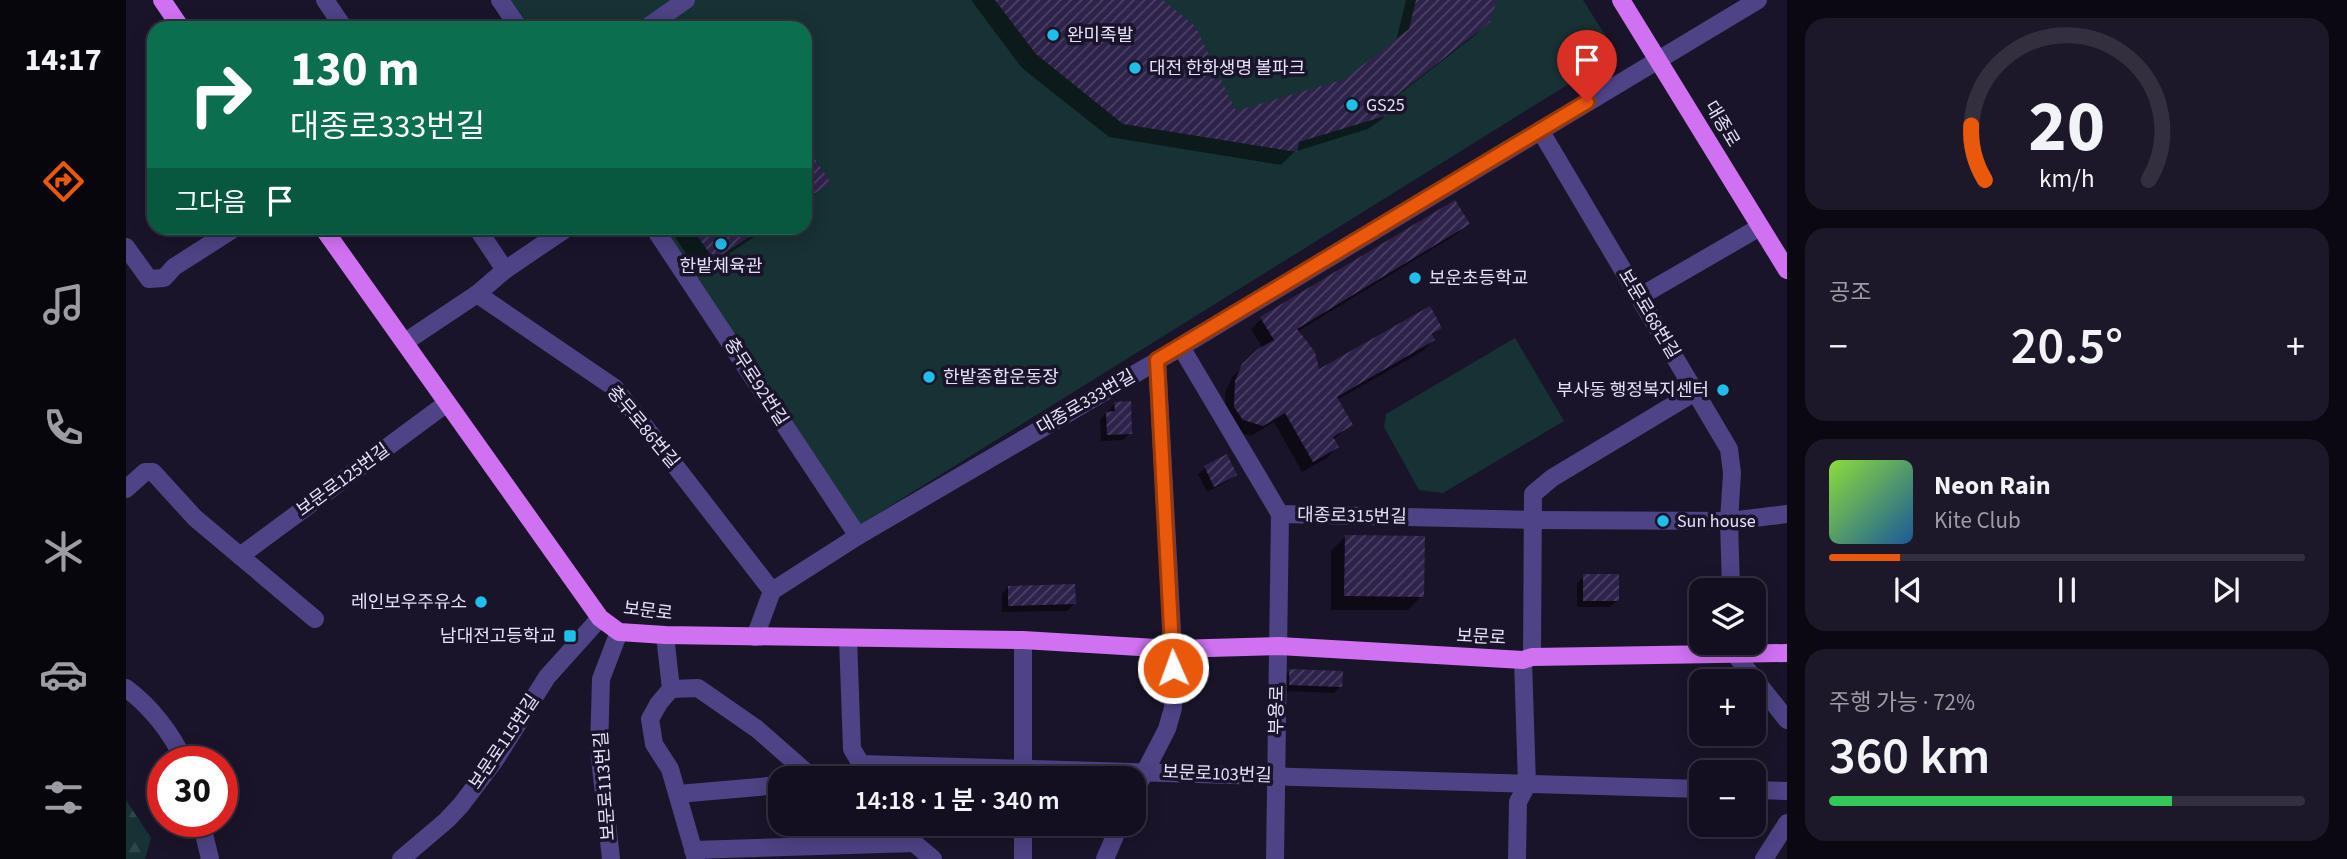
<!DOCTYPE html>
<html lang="ko">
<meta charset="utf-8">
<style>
:root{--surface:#140f20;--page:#1d1829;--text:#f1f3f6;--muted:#9d9ca5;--line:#332f3e;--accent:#ea580c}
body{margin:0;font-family:"Source Sans 3","Noto Sans KR",sans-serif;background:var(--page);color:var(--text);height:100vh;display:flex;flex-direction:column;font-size:26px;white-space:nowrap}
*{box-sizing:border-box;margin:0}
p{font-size:23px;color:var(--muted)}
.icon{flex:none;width:38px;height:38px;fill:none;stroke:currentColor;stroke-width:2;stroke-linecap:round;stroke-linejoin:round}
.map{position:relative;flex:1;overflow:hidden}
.side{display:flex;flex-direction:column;gap:18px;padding:18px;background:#0b0812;width:560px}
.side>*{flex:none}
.banner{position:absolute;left:21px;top:21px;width:665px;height:214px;border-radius:21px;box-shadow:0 4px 18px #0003,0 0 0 2px var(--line);background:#0b6e4f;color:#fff;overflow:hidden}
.fabs{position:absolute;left:1563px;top:578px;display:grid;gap:14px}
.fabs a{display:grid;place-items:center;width:77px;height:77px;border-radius:14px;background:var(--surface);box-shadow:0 4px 18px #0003,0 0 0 2px var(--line);font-size:35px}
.speed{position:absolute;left:21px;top:746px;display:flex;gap:14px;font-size:35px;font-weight:700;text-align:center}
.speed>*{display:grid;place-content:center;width:91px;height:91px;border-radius:50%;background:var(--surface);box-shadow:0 4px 18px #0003,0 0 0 2px var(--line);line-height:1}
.speed .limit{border:10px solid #d22;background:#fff;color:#111}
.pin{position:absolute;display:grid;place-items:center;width:60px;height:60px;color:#fff;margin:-72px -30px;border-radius:50% 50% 50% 0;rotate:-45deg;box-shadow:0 0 7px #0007}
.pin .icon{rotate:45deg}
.me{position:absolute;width:77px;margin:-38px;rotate:358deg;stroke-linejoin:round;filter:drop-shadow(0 0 5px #0008)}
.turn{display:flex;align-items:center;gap:24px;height:147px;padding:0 28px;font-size:32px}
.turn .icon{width:91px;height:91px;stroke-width:2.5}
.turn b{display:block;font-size:49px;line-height:60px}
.then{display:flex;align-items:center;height:66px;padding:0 28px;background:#0003;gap:14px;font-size:26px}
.big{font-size:52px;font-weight:600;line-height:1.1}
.side .widget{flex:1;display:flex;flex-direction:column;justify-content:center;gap:10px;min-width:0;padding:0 24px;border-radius:21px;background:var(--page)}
.side .dial{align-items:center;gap:0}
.dial svg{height:182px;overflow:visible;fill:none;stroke:var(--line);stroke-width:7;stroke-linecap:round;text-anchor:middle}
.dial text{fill:var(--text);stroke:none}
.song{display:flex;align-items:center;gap:21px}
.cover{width:84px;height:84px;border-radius:10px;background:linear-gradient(135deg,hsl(90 70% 55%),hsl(210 70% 35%))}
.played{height:7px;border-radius:4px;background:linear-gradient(90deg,var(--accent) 15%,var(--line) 15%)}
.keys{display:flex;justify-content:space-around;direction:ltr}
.heat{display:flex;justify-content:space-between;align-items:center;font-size:38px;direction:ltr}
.charge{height:10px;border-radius:5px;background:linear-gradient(90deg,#34c759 72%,var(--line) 0)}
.trip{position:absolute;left:642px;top:766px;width:378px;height:70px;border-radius:21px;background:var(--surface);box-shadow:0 4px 18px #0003,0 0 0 2px var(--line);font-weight:600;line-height:70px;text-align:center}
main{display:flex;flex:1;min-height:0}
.menu{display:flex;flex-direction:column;width:126px;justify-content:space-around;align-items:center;background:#08060d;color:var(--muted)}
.menu .icon{width:49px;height:49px}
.menu .on{color:var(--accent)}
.menu b{font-size:32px;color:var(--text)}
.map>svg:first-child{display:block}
.green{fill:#173234}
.forest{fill:url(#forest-firs)}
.shadow{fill:#0007}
.building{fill:url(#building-hatch)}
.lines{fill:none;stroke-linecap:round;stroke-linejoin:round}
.minor{stroke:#4d4385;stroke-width:18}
.major{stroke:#d071f2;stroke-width:18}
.route-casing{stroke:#983908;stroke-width:18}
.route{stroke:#ea580c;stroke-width:12}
.poi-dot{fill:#1ec0ea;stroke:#1a142a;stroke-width:2.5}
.labels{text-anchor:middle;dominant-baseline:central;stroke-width:7;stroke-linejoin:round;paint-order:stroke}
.poi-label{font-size:18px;fill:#e6e0fc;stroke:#1a142a;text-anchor:start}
.street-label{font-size:18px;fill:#e6e0fc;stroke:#1a142a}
</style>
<main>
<nav class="menu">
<b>14:17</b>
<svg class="icon on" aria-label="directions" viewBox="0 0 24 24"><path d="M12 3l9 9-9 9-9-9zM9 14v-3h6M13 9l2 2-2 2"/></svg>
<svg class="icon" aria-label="music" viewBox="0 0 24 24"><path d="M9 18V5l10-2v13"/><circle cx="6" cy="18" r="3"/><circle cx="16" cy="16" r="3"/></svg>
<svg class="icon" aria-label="phone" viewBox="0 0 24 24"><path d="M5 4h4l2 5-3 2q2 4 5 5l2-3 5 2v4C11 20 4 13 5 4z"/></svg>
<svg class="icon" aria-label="climate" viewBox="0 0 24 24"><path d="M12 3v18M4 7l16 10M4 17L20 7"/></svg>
<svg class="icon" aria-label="car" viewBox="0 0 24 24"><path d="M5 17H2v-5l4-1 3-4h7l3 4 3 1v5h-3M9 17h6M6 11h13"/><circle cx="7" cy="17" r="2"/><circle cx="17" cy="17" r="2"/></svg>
<svg class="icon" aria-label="filters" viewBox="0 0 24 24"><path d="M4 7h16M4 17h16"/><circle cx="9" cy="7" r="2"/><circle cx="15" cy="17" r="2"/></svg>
</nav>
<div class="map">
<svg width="1661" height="859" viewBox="0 0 1661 859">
<defs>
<pattern id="forest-firs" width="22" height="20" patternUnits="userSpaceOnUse" patternTransform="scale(1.75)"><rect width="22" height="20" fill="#173234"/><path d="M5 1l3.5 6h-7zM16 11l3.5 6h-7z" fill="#2e4648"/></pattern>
<pattern id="building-hatch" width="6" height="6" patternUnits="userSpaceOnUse" patternTransform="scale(1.75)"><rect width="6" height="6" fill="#2e224a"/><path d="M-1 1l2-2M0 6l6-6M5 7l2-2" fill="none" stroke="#4c4265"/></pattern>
</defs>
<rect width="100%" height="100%" fill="#1a142a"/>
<g class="green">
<path d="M385,0h1072l34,54 -759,472 -196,-298h143v-200h-275z"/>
<path d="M1389,338l49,83 -121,72 -24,-3 -35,-63 2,-13z"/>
</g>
<path class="forest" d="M0,800l25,38 -6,21h-19z"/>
<g class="shadow">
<path d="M845,0h189l75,113 111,-32 50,-40 10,-41h89l-6,21 -15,15 -83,65 4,5 -14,14 -13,9 -74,23 -13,13 -172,-28 -87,-69z"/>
<path d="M595,21l5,7h-15z"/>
<path d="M679,148l23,35 -23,20z"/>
<path d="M1342,224l-11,10 -160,98 21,40 122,-44 -9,9 2,3 -10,11 -86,49 14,25 -18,15 4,7 -10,11 -25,14 -28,-50 -23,14 -19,-6 -7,-12v-25l7,-16 31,-28 -12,-20 10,-10z"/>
<path d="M543,228h99l-69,45z"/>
<path d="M989,403l15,30 -7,7 -22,1 -1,-21z"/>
<path d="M1079,468l30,6 -7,7 -21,11 -9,-18z"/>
<path d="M1219,537l77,59 -14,14h-77v-59z"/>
<path d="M1458,576l33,25 -7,6h-33v-24z"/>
<path d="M882,587l66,17 -7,7 -65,1v-18z"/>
<path d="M1164,671l51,15 -7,7 -51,-2v-14z"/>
</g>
<g class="building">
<path d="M869,0h168l32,26 41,85 109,-32 64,-50 7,-29h81l-7,22 -98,77 5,7 -12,10 -86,26 -2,10 -174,-28 -87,-70z"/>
<path d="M679,144l26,39 -26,17z"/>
<path d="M1329,200l15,24 -173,105 18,23 4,17 111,-63 12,22 -10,6 3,6 -98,57 16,28 -20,12 6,10 -26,15 -28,-49 -22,13 -20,-6 -9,-13 1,-26 7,-17 16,-15 16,-9 -14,-23z"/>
<path d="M566,228h71l-49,32z"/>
<path d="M1005,401l1,33 -25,1 -1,-23 9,-1 -1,-9z"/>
<path d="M1101,454l10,21 -23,12 -10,-21z"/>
<path d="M1219,535l80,1 -1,61 -80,-1z"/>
<rect x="1457" y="574" width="36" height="27"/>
<path d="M949,584l1,20 -68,2v-20z"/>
<path d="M1163,669l54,2 -1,16 -53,-2z"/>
</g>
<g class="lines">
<g class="minor">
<path d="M199,0l19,28"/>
<path d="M374,0l19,28"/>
<path d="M520,28l40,-28"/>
<path d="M1414,130l189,319 3,24 -3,48 2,69"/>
<path d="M351,228l28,42"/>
<path d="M528,228l204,308"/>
<path d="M0,247l23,32 15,-1 10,-11 61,-39"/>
<path d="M351,294l138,94 157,203"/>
<path d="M1513,297l121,-70"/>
<path d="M279,342l72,-48 28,-24 62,-42"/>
<path d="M1055,347l99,167 253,6 196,1 58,-7"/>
<path d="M0,489l19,-17h8l42,46 120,101"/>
<path d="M114,556l207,-153"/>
<path d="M539,635l6,54 -12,14 -9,16 4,25 16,25 26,90"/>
<path d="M629,637l17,-46 86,-55 323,-189 577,-347"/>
<path d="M722,638l4,111 9,15 840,25"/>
<path d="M897,640v139"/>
<path d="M1607,642l1,11 53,67"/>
<path d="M1406,657l1,-163 19,-16 143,-86"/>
<path d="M0,688c24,18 46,45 58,73"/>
<path d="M545,689l27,-1 59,41 57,50"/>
<path d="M1628,790l33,1"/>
<path d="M1008,793l33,-64 6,-21v-59l-16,-289"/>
<path d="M552,794l102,-9"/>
<path d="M75,821l9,38"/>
<path d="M758,824l30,19 19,16"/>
<path d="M897,824v35"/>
<path d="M567,850l221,-7"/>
<path d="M275,859l46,-39 14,-15 34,-45 52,-83 53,-59"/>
<path d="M485,859l-12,-110 2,-70 18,-47"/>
<path d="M979,859l15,-35"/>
<path d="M1149,859l5,-345"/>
<path d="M1391,859l1,-57 9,-17 -4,-125"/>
<path d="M1638,859l23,-36"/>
</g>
<g class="major">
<path d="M36,0l19,28"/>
<path d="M1495,0l166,270"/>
<path d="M197,228l277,390 19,14 46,3 358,5 150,9 106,-3 244,14 9,-3 255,-4"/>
</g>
</g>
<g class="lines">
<defs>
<path id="route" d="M1047,668l-16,-308 430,-258"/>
</defs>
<use href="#route" class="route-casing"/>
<use href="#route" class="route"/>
</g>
<g class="poi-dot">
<circle cx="927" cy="35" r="7"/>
<circle cx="1009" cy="68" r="7"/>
<circle cx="1226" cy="105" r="7"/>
<circle cx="595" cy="244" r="7"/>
<circle cx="1289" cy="278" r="7"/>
<circle cx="803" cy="377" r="7"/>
<circle cx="1597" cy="390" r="7"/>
<circle cx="1537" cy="521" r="7"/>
<circle cx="355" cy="602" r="7"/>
<rect x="437" y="629" width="14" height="14" rx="3.5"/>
</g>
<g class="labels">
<g class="poi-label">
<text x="941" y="35">완미족발</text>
<text x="1023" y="68">대전 한화생명 볼파크</text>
<text x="1240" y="105">GS25</text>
<text x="595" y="266" text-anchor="middle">한밭체육관</text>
<text x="1303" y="278">보운초등학교</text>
<text x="817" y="377">한밭종합운동장</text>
<text x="1583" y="390" text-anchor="end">부사동 행정복지센터</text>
<text x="1551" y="521">Sun house</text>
<text x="341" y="602" text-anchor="end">레인보우주유소</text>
<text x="430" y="636" text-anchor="end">남대전고등학교</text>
</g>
<g class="street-label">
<text transform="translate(1596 124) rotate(59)">대종로</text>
<text transform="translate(1523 314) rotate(59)">보문로68번길</text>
<text transform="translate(630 382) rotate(57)">충무로92번길</text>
<text transform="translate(960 402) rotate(-30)">대종로333번길</text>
<text transform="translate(517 427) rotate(50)">충무로86번길</text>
<text transform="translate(217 480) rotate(-36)">보문로125번길</text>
<text transform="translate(1226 516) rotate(1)">대종로315번길</text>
<text transform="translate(522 611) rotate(7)">보문로</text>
<text transform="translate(1355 637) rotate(3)">보문로</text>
<text transform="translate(1151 710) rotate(-89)">부용로</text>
<text transform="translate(378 742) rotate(-56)">보문로115번길</text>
<text transform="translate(1091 774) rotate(2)">보문로103번길</text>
<text transform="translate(479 786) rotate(-94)">보문로113번길</text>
</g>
</g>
</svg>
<div class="fabs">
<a><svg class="icon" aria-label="layers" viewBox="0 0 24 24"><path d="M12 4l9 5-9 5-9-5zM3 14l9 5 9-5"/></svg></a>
<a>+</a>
<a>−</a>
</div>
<div class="speed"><div class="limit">30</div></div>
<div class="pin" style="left:1461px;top:102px;background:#d93025"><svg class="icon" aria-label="arrive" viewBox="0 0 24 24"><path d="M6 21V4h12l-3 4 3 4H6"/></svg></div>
<svg class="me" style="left:1047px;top:668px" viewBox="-20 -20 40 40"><circle r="17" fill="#ea580c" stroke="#fff" stroke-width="3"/><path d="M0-11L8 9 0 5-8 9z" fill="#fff"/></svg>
<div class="trip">14:18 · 1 분 · 340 m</div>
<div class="banner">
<div class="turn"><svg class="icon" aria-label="right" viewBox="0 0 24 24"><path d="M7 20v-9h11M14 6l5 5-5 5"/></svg><div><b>130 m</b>대종로333번길</div></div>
<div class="then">그다음<svg class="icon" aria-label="arrive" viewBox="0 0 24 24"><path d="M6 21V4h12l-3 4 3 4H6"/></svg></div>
</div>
</div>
<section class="side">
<div class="widget dial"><svg viewBox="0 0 100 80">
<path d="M14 69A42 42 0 1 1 86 69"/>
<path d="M14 69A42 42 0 0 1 8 45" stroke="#ea580c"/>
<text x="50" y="56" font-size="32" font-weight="700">20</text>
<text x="50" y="72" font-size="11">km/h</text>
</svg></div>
<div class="widget"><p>공조</p>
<div class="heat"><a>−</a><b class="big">20.5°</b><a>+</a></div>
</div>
<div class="widget">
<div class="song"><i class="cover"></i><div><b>Neon Rain</b><p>Kite Club</p></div></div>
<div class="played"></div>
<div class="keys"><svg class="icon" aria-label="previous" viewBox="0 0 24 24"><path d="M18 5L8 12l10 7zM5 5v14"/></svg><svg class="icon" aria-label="pause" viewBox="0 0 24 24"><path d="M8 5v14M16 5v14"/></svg><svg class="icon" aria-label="next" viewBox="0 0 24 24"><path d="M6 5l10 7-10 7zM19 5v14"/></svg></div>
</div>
<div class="widget"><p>주행 가능 · 72%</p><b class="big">360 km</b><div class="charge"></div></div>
</section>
</main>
